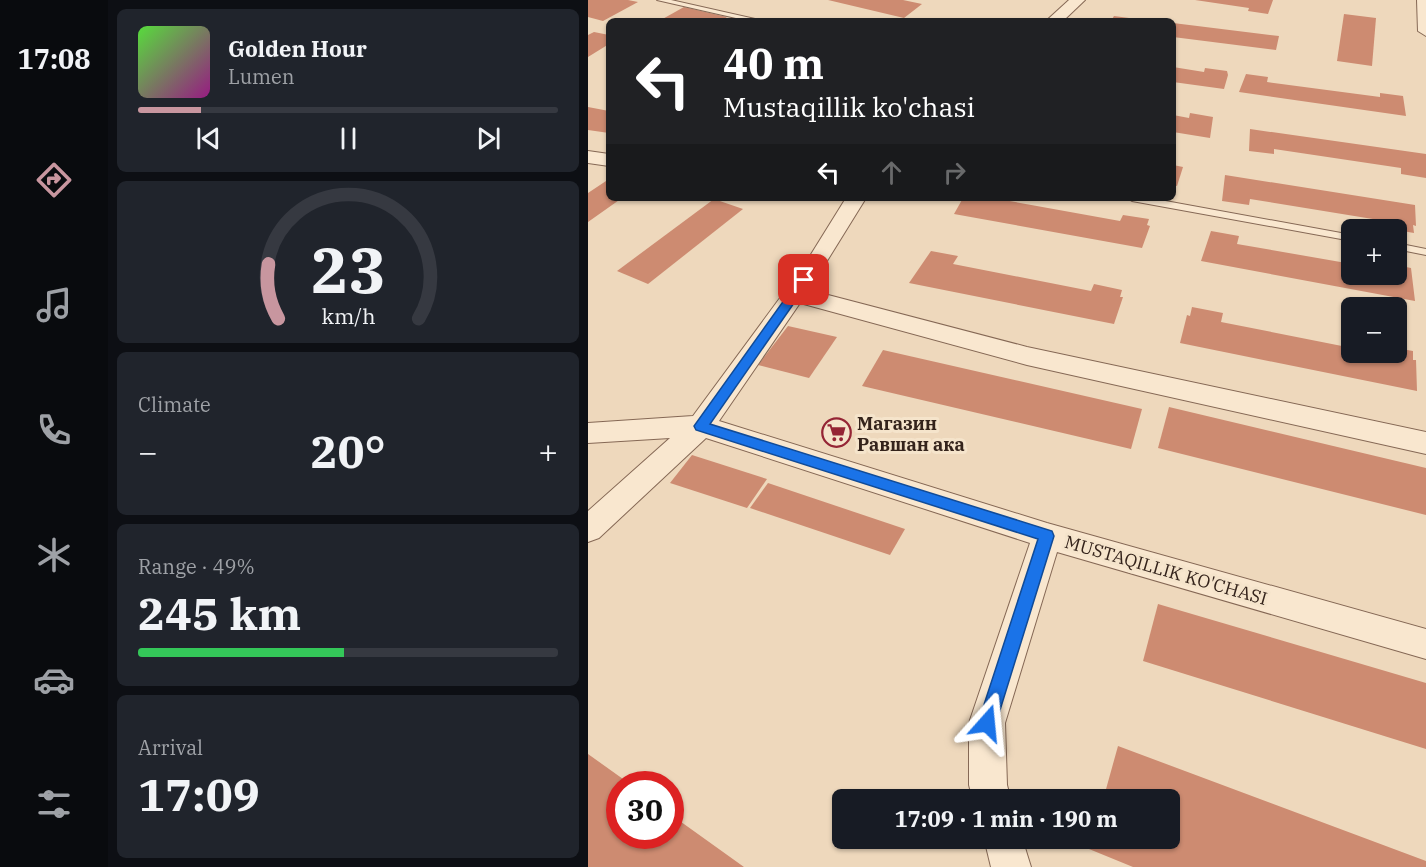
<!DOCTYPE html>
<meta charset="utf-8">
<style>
:root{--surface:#171b24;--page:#20242c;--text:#f1f3f6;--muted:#9ea1a6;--line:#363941;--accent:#c8969f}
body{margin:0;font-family:"IBM Plex Serif",serif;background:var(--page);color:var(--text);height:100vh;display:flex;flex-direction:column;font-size:22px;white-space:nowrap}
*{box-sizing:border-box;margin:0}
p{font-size:20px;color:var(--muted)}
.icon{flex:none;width:33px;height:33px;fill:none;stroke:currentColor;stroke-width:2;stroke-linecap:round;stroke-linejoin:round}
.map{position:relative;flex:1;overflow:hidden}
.panel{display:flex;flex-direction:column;gap:9px;padding:9px;background:#0d0f14;width:480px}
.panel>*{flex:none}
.hud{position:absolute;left:18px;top:18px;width:570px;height:183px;border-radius:9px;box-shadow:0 2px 4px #0004;background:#202124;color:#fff;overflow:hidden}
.fabs{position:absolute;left:753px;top:219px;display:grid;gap:12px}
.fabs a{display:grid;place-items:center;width:66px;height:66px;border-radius:9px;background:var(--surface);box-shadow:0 2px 4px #0004;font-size:30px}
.speed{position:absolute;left:18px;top:771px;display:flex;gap:12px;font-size:30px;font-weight:700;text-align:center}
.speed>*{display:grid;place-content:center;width:78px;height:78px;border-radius:50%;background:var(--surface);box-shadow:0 2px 4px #0004;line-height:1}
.speed .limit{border:9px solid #d22;background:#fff;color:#111}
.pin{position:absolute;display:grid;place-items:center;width:51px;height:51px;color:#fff;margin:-26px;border-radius:12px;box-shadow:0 3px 9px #0006}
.me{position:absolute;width:66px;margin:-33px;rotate:18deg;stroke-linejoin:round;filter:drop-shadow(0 0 4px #0008)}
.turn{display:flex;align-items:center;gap:21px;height:126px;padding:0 18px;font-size:27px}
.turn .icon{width:78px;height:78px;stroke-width:2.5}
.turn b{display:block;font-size:42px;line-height:51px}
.lanes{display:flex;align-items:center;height:57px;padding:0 18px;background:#0003;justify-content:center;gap:30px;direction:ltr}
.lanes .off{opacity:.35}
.big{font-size:45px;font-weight:700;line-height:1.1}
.panel .widget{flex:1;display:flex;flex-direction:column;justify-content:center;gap:9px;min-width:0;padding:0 21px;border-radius:9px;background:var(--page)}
.panel .dial{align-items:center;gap:0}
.dial svg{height:156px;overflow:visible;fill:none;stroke:var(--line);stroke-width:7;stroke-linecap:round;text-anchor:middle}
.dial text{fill:var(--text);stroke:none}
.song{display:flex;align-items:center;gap:18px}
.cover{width:72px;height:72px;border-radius:9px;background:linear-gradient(135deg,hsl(110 70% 55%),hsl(310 70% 35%))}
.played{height:6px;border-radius:3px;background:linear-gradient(90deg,var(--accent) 15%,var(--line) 15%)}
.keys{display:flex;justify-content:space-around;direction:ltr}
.heat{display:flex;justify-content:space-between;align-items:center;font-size:33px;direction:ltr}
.charge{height:9px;border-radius:4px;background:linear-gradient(90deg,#34c759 49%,var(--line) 0)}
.trip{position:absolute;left:244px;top:789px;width:348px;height:60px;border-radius:9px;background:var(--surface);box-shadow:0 2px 4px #0004;font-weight:700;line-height:60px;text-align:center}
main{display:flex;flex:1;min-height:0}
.menu{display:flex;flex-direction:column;width:108px;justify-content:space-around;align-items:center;background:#090b0e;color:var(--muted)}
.menu .icon{width:42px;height:42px}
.menu .active{color:var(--accent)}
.menu b{font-size:27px;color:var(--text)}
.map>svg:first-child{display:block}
.building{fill:#cd8b71}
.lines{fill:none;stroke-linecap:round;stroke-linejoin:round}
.service-casing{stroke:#856855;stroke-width:2}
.minor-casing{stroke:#856855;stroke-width:2}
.service{fill:#f9e7cf;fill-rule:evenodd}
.minor{fill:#f9e7cf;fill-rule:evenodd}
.route{fill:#1a73e8;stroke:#114b97;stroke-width:1.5}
.labels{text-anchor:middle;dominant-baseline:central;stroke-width:6;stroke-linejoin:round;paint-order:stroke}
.poi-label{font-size:18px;font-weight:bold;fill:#34231b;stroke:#f5e4cb;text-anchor:start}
.street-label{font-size:18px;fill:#34231b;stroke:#f5e4cb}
</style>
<main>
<nav class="menu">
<b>17:08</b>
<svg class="icon active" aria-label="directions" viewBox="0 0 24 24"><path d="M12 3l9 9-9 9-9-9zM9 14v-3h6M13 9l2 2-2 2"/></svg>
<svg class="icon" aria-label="music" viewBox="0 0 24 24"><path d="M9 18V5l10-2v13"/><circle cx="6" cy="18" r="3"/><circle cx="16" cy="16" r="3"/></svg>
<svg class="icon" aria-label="phone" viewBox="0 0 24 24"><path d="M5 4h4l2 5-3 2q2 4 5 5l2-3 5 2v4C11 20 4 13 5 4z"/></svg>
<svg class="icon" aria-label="climate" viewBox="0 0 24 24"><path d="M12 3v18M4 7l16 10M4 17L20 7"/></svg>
<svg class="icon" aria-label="car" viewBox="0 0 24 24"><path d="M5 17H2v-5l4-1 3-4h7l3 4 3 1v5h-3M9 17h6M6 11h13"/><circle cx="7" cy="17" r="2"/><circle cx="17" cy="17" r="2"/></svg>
<svg class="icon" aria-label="filters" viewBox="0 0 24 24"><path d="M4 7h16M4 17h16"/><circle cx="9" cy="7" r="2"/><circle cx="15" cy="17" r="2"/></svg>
</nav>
<section class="panel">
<div class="widget">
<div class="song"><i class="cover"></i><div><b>Golden Hour</b><p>Lumen</p></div></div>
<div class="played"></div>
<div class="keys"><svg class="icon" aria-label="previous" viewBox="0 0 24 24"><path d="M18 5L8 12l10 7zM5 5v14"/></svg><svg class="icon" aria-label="pause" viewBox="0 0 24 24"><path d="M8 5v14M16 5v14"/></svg><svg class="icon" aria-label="next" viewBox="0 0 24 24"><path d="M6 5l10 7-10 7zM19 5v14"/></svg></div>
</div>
<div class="widget dial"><svg viewBox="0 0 100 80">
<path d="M14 69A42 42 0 1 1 86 69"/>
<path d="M14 69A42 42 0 0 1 9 41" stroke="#c8969f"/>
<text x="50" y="56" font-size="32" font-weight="700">23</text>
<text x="50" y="72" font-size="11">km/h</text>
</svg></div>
<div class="widget"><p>Climate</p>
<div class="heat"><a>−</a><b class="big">20°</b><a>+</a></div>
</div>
<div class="widget"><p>Range · 49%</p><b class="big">245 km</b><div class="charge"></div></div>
<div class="widget"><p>Arrival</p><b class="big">17:09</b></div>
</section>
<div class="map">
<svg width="838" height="867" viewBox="0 0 838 867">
<rect width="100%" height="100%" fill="#eed8bc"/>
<g class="building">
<path d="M0,0h40l10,2 -35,19 -15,-4z"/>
<path d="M240,0h75l19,4 -18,14z"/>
<path d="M607,0h78l-5,14 -20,-3 1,-3z"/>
<path d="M96,7l43,10 -6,4h-62z"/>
<path d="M756,14l32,4 -4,48 -35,-5z"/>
<path d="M526,16l30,4v1h-33z"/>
<path d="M585,23l106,13 -3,14 -103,-13z"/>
<path d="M6,32l15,3v9l-21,13v-22z"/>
<path d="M585,67l31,5 1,-4 22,3 1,4 -4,14 -51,-7z"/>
<path d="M658,74l22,3 -1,5 113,15v-4l23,3 3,20 -167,-24z"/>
<path d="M0,107l21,4v22l-21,-3z"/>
<path d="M602,113l23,4 -3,21 -37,-6v-17l16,3z"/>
<path d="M662,129l176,25v24l-25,-4v-6l-127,-19v5l-25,-3z"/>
<path d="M585,165l10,2 -6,19 -4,-1z"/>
<path d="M637,175l190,30 1,21 -3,-1 1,8 -29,-5v-7l-135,-22 -1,6 -27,-4z"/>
<path d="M21,179v19h13l-34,24v-29z"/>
<path d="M375,198h30l127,23 3,-6 26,4 -2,6 3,1 -8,22 -188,-34z"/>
<path d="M126,199l29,10 -95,75 -31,-13z"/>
<path d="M623,231l28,5 -2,8 115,20v10h44v-9l15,3 4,33 -214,-40z"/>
<path d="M343,251l27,5 -5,8 138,27 3,-7 28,6 -2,7h3l-9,27 -205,-41z"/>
<path d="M604,307l31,6 -2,9 131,26v4h44v-4l17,3v9h3l1,31 -237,-48 7,-28 3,1z"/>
<path d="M200,326l49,11 -28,41 -51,-13z"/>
<path d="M295,350l259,59 -11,40 -269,-63z"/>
<path d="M581,407l257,61v47l-268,-67z"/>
<path d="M104,455l75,24 -20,29 -77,-25z"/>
<path d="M180,483l137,46 -15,26 -140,-47z"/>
<path d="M570,604l268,79v66l-283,-88z"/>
<path d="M530,746l308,115v6h-293l-44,-18 3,-11h78v-38h-67z"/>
<path d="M0,754l42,30h-10v52h50v-22l74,53h-156z"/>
</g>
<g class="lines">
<defs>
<g id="service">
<path d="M69,0h14l93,21h-15z"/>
<path d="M539,198h22l203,37v6l-220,-40z"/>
<path d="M808,243l30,6v6l-30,-6z"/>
</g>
<g id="minor">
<path d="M481,0h16l-22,21h-17z"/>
<path d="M829,0h9v36l-8,-5z"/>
<path d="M0,151l21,3v12l-21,-3z"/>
<path d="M258,198h20l-57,92 218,57 399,85v22l-399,-89 -227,-62 -81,118 328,102 379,106v30l-369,-107 -52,171 2,62 4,15h-38l-4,-15v-62l61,-180 -324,-105 -107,100 -11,4v-31l82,-73 -82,5v-20l105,-7 112,-152z"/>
<path d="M396,838h38l9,29h-40z"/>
</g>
</defs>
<use href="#service" class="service-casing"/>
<use href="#minor" class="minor-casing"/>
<use href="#service" class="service"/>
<use href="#minor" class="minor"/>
</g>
<path class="route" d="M216,277l6,3 -100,144 342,107 2,5 -58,187 -3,6 -6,3 -6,-3 -3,-6 60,-184 -342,-109 -2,-4 106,-148z"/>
<defs>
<symbol id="supermarket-ring" viewBox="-11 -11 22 22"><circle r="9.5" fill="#f5e4cb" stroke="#952535" stroke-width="1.5"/><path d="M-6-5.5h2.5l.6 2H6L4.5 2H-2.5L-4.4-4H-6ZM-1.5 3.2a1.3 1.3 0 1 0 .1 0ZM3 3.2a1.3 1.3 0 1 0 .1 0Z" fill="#952535"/></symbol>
</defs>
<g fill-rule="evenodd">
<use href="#supermarket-ring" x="232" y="416" width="33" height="33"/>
</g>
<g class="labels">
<g class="poi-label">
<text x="269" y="423">Магазин<tspan x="269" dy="21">Равшан ака</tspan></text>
</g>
<g class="street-label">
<text transform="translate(578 570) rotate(16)">MUSTAQILLIK KO'CHASI</text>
</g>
</g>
</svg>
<div class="fabs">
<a>+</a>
<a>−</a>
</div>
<div class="speed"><div class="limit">30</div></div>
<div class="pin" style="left:216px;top:280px;background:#d93025"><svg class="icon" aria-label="arrive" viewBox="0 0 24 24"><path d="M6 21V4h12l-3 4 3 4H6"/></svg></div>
<svg class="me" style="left:399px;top:723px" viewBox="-20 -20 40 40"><path d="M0-17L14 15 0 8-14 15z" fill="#1a73e8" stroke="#fff" stroke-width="4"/></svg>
<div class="trip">17:09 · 1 min · 190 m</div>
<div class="hud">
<div class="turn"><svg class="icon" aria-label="left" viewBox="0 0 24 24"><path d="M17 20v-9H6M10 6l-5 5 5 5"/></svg><div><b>40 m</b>Mustaqillik ko'chasi</div></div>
<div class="lanes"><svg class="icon" aria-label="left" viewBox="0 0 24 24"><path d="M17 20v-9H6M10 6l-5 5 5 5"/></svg><svg class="icon off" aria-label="ahead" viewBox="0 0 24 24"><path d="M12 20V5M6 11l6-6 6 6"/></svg><svg class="icon off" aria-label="right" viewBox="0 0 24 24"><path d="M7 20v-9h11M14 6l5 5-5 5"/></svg></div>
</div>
</div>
</main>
